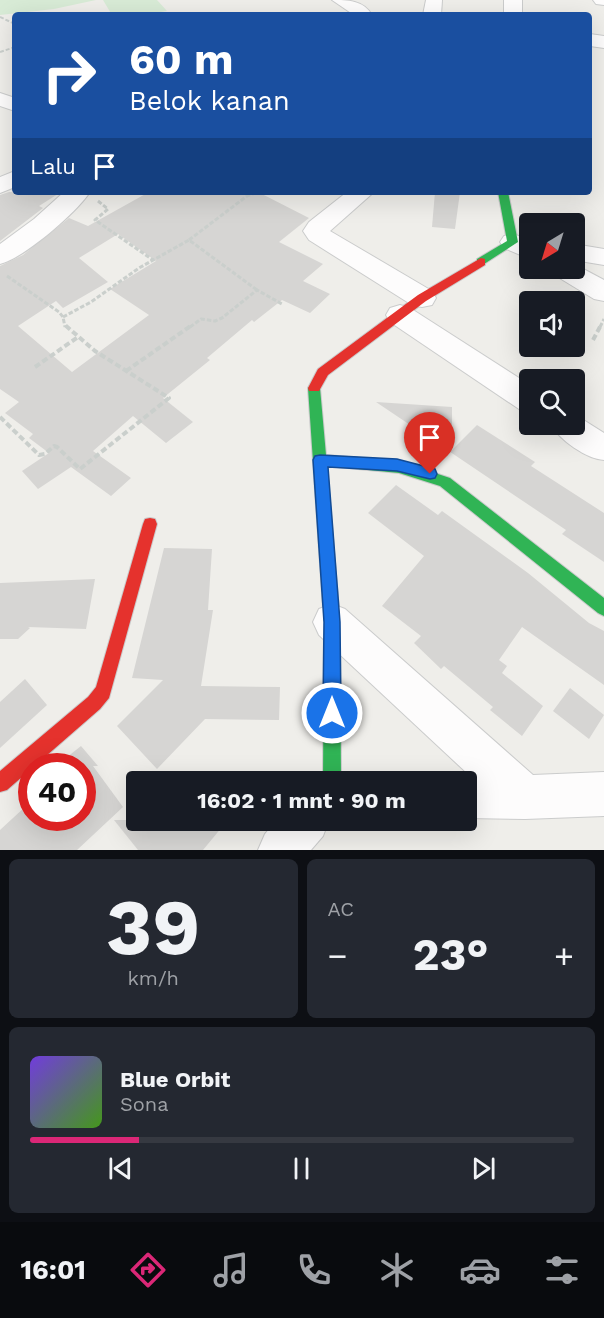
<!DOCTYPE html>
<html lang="id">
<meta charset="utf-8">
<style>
:root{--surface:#171b24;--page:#242831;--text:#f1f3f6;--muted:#9ea1a6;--line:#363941;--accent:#db2777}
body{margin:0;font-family:"Work Sans",sans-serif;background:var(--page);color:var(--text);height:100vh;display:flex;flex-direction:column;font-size:22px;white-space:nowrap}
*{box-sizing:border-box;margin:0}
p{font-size:20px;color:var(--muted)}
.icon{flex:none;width:33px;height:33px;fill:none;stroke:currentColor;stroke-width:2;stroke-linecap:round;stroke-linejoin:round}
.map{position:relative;height:850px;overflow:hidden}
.side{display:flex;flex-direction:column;gap:9px;padding:9px;background:#0d0f14;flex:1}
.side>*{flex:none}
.top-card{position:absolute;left:12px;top:12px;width:580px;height:183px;border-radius:6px;box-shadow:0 6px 24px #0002;background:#1a4fa0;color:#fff;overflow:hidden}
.needle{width:39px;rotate:218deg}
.fabs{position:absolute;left:519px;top:213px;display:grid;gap:12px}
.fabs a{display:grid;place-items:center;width:66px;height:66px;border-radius:6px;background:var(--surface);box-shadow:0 6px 24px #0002;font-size:30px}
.speed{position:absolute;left:18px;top:753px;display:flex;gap:12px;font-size:30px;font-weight:700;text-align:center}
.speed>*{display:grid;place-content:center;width:78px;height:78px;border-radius:50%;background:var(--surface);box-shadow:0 6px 24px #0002;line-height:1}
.speed .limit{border:9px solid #d22;background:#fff;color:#111}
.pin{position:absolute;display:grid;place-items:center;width:51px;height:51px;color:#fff;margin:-62px -26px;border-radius:50% 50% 50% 0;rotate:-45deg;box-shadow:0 0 6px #0007}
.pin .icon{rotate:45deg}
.me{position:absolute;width:66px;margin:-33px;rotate:0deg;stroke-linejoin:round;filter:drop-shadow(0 0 4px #0008)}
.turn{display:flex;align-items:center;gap:21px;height:126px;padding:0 18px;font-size:27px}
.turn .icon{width:78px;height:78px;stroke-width:2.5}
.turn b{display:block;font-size:42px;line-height:51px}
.then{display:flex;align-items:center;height:57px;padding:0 18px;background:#0003;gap:12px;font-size:22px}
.big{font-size:45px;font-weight:700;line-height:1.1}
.side .card{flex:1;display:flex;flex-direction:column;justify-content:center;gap:9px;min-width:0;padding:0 21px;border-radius:9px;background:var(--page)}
.side .dial{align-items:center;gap:0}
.dial b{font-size:78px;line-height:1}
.song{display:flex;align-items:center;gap:18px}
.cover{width:72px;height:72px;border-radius:9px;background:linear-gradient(135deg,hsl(260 70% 55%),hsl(100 70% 35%))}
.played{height:6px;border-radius:3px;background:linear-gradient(90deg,var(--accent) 20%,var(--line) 20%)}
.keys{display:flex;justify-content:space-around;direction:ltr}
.heat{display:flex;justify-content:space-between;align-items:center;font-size:33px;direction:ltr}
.side .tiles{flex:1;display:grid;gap:9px;grid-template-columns:1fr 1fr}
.card:last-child{grid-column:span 2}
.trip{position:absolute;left:126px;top:771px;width:351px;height:60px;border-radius:6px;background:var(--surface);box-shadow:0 6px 24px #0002;font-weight:700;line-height:60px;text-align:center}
.tab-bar{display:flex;height:96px;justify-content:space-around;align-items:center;background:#090b0e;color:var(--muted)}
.tab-bar .icon{width:42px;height:42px}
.tab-bar .active{color:var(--accent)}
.tab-bar b{font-size:27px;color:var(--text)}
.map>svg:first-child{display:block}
.green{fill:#d8ebd6}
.building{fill:#d6d5d3;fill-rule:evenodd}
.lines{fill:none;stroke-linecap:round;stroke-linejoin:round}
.street-casing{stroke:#cbcccc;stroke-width:2}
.fast-casing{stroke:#cacacb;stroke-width:2}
.jam-casing{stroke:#cacacb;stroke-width:2}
.path-far2{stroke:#cacfcc;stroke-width:2;stroke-dasharray:4 2;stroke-linecap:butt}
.path-far1{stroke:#cacfcc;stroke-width:3;stroke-dasharray:4.5 2;stroke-linecap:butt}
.path{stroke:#cacfcc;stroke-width:4;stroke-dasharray:6 3;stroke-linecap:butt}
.street{fill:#fdfcfc;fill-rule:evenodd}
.fast{fill:#30b455;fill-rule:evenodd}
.jam{fill:#e5322d;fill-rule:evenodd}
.route{fill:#1a73e8;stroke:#114b97;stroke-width:1.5}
</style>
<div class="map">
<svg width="604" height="850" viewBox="0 0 604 850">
<rect width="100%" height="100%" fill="#efeeea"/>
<g class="green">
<path d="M0,0h96l-42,9 -54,6z"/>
<path d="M103,0h54l10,11 -24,4h-31z"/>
</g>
<g class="building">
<path d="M9,192h52l-22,14 4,2 -43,33v-46z"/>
<path d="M149,192h109l51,26 -30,24 44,22 -20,17 27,13 -20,19 -28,-13 -28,22 -2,-2 -45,38 3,2 -47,38 30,24 -27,21 -33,-27 -40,35 38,27 -20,18 -40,-29 -33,22 -16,-18 27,-18 -20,-15 4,-4 -28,-21 14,-11 -19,-13v-123l23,-11 46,-37 19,8zM118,234l38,27 -46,28 39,26 -77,57 -54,-46 38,-25 7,7 45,-26 -29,-24z"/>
<path d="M435,192h25l-5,37 -23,-2z"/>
<path d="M376,402l76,5v43l25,-25 58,37 -4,4 73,47v49l-42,-28 4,-4z"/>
<path d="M396,485l42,30 4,-4 86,62 61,50 15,8v54l-82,-58 -23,33 8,6 -5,7 41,33 -21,30 -32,-26 3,-3 -49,-41 -3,3 -27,-26 7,-7 -39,-30 42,-50 -56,-43z"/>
<path d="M164,548l48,1 -4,61h5l-12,76 79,1 -1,33 -74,-1 -48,50 -40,-43 46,-46 -31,-2z"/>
<path d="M95,579l-9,50 -58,-2 2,1 -12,11h-18v-56z"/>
<path d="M25,679l22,26 -47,43v-46z"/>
<path d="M570,688l34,27 -15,24 -36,-28z"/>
<path d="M81,746l17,20h-5l30,41 -46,43h-77v-20l26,-24 6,12h50v-52h-26z"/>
<path d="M114,820h112l1,1 -24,29h-65z"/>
</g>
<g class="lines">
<defs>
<g id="street">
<path d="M332,0c16,0 31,0 40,15h-18z"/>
<path d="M426,0h16l-1,15h-18z"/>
<rect x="504" y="0" width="18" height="15"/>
<path d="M593,0h11v5l-8,-1z"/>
<path d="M590,34l14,2v12l-14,-2z"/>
<path d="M0,93l15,5v13l-15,-5z"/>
<path d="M15,171v16l-15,6v-16z"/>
<path d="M64,192h26c-14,21 -66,66 -90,72v-20l34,-25z"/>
<path d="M347,192h27l-44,39 102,60 4,7 -4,7 -10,2 -10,-2 -103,-65 -6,-9 6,-9z"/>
<path d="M513,234l17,6v19l-26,-11 -4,-6 4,-6z"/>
<path d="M574,244l30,5v16l-30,-5z"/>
<path d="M574,264l30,16v21l-10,-2 -41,-25 -4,-6h25z"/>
<path d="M400,305l10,3 120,77v28l-11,-4 -129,-87 -4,-7 4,-7z"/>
<path d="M574,414l30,19v27c-17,-1 -45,-20 -53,-36h23z"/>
<path d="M332,604l13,5 188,166 71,-3v44l-79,3 -59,-1v-36h-16l18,-8 -149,-139 -6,-13 6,-13z"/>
<path d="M277,820h52l-6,16 -12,14h-53l7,-16z"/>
</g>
<g id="fast">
<path d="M498,192h10l10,50 -37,24 -4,-1v-6l30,-18z"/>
<path d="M314,383l6,5 6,67 73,6 51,17 154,120v18l-6,-3 -158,-127 -41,-13 -72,-7 13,156 1,160h-18l1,-160 -16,-234z"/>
</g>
<g id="jam">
<path d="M481,258l4,1v6l-59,36 -98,74 -9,16h-10l-1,-3 10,-19 100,-74z"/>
<path d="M150,518l5,1 2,5 -48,174 -9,11 -93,81 -7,2v-21l88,-74 8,-10 47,-163 2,-5z"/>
</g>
</defs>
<use href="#street" class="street-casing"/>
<use href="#fast" class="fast-casing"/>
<use href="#jam" class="jam-casing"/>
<g class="path-far2">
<path d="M0,17l15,7"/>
<path d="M0,52l15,-5"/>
</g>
<g class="path-far1">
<path d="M98,201l10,8 -13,11 58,40"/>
<path d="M189,240l58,-44 11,-4"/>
<path d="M7,276l52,36 4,5 2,10"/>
<path d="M63,317l28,-15 48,-34 50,-28 68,50"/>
<path d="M190,327l11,-8 14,2 7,-3 35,-28 25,14"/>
<path d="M600,327l4,-8"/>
</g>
<g class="path">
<path d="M593,340l8,-15"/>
<path d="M35,367l43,-30"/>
<path d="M126,371l66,-46"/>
<path d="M0,417l39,38 6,-1 9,-8 3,1 23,22 89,-71 -74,-47 -30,-26"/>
</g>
<use href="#street" class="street"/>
<use href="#fast" class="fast"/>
<use href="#jam" class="jam"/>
</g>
<path class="route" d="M320,455l77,4 38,10 2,5 -2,4 -5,1 -33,-8 -69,-4 12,155 1,91 -3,6 -6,3 -6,-3 -3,-6 1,-91 -11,-162 2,-4z"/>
</svg>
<div class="fabs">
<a><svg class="needle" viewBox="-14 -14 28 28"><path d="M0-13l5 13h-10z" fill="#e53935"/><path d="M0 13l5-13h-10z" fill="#9ea1a6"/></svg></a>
<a><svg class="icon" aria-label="sound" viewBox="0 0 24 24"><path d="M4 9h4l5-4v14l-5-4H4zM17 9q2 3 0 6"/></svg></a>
<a><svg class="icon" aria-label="search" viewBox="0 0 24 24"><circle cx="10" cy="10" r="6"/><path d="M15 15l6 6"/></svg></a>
</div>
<div class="speed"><div class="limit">40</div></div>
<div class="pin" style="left:430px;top:474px;background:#d93025"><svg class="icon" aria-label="arrive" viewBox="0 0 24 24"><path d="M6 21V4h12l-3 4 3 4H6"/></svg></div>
<svg class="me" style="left:332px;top:713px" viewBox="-20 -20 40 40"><circle r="17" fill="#1a73e8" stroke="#fff" stroke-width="3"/><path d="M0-11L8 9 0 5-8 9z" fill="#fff"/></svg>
<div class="trip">16:02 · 1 mnt · 90 m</div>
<div class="top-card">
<div class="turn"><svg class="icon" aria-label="right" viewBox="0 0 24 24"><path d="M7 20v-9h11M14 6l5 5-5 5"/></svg><div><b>60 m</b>Belok kanan</div></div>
<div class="then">Lalu<svg class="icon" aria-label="arrive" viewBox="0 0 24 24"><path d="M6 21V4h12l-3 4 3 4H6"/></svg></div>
</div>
</div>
<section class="side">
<div class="tiles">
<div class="card dial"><b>39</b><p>km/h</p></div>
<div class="card"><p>AC</p>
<div class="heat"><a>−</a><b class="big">23°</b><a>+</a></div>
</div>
<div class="card">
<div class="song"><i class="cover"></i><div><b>Blue Orbit</b><p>Sona</p></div></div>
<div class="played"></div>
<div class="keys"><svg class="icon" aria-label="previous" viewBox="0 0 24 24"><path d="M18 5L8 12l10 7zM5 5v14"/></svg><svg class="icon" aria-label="pause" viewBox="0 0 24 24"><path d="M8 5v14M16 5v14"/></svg><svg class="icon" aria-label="next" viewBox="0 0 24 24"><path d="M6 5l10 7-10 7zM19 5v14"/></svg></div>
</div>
</div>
</section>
<nav class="tab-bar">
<b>16:01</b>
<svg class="icon active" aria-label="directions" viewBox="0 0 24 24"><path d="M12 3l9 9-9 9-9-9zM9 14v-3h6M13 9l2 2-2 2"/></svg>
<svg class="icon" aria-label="music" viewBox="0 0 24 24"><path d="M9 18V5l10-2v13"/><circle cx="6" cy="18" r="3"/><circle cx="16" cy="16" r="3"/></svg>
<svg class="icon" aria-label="phone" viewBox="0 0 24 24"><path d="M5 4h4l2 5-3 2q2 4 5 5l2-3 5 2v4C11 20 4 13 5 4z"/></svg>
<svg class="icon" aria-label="climate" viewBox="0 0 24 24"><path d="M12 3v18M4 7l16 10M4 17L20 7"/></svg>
<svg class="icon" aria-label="car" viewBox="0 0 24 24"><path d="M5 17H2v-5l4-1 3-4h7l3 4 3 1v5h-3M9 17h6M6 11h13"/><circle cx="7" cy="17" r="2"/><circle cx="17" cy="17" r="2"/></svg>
<svg class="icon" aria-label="filters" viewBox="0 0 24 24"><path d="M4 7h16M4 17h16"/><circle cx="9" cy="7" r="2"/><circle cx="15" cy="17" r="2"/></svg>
</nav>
